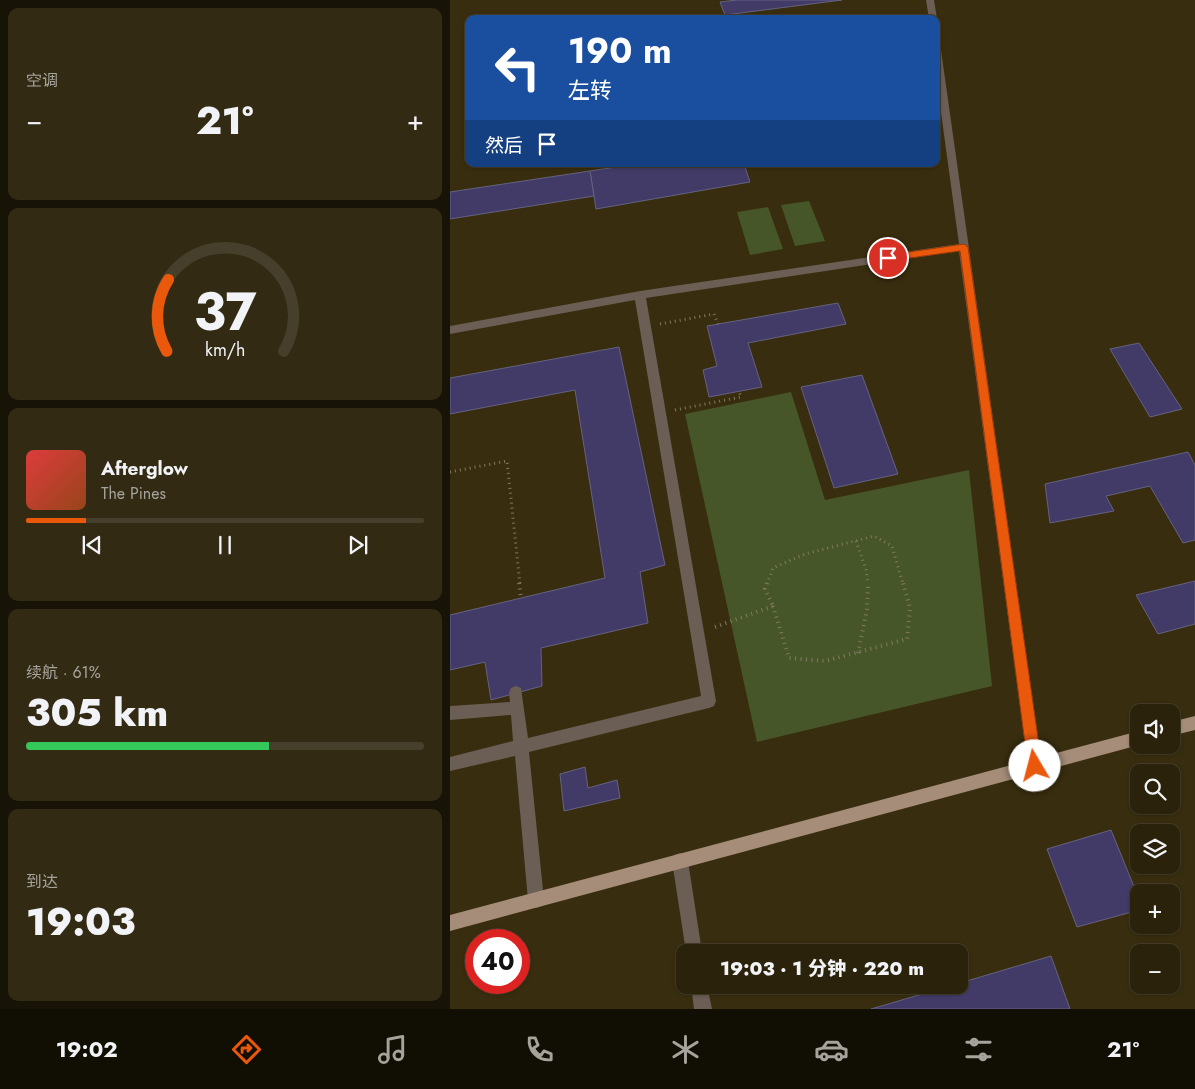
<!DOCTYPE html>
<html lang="zh">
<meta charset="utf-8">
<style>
:root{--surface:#2a220a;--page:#322a13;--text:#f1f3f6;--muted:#a5a49c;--line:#463f2b;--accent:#ea580c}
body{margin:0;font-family:Jost,"Noto Sans SC",sans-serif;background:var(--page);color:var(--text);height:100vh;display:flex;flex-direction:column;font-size:19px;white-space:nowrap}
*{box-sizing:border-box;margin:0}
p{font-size:16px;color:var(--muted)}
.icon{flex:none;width:28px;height:28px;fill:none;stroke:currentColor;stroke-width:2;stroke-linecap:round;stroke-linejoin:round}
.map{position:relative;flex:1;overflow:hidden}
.details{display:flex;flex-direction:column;gap:8px;padding:8px;background:#171306;width:450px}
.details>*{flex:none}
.top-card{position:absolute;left:15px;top:15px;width:475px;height:152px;border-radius:10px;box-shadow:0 1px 4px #0004,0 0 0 1px var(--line);background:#1a4fa0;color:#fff;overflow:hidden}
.tools{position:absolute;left:680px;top:704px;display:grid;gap:10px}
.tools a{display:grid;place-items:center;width:50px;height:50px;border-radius:10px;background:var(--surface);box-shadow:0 1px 4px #0004,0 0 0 1px var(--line);font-size:25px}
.speed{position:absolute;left:15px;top:929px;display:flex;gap:10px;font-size:25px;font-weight:700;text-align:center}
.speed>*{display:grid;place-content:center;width:65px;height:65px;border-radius:50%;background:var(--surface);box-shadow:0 1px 4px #0004,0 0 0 1px var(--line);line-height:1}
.speed .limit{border:8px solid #d22;background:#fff;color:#111}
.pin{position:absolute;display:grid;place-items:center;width:42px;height:42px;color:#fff;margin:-21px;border:2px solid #fff;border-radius:50%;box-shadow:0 1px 5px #0007}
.me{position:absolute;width:55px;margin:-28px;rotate:352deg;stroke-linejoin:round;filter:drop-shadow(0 0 4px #0008)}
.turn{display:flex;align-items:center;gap:18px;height:105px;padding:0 20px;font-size:22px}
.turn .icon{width:65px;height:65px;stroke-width:2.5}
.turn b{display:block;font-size:35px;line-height:42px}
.then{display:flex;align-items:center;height:48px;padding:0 20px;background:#0003;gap:10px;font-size:19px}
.big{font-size:38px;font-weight:800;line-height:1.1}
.details .tile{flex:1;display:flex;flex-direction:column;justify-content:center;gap:8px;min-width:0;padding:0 18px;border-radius:10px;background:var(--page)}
.details .dial{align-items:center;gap:0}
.dial svg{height:130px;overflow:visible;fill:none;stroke:var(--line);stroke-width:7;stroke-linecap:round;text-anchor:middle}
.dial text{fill:var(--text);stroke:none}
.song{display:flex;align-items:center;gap:15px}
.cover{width:60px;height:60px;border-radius:8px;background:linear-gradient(135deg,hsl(0 70% 55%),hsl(20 70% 35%))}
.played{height:5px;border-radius:2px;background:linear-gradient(90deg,var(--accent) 15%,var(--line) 15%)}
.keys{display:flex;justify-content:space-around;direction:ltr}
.heat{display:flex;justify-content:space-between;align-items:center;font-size:28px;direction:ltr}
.charge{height:8px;border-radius:4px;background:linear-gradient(90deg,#34c759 61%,var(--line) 0)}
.trip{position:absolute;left:226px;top:944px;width:292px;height:50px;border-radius:10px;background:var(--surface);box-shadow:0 1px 4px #0004,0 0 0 1px var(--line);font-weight:800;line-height:50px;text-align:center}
.tab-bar{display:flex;height:80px;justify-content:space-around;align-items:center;background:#110e04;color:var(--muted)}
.tab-bar .icon{width:35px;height:35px}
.tab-bar .selected{color:var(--accent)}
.tab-bar b{font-size:22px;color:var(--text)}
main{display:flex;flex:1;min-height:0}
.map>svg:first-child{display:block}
.green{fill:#475628}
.building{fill:#423b68;stroke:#656281}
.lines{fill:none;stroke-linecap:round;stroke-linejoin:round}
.path-far1{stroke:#837961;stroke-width:3;stroke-dasharray:1 4;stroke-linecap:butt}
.path{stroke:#837961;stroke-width:4;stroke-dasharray:1 4.5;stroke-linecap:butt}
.minor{fill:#6a5e55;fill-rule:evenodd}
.major{fill:#a68d79;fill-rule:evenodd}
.route{fill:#ea580c;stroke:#983908}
</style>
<main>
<section class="details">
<div class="tile"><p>空调</p>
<div class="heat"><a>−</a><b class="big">21°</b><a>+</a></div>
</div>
<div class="tile dial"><svg viewBox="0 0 100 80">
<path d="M14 69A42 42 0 1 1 86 69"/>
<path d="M14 69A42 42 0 0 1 15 25" stroke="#ea580c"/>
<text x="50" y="56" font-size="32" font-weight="700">37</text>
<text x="50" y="72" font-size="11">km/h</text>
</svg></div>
<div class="tile">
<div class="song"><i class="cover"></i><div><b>Afterglow</b><p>The Pines</p></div></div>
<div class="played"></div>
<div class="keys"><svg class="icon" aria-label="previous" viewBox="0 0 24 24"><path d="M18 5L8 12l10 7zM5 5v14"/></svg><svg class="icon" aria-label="pause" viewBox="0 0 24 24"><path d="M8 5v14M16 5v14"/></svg><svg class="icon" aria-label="next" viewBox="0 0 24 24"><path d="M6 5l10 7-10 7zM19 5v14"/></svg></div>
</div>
<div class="tile"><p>续航 · 61%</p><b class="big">305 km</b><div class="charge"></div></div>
<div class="tile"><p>到达</p><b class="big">19:03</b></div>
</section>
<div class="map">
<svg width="745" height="1009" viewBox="0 0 745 1009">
<rect width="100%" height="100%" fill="#382d0e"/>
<g class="green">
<path d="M359,201l16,40 -30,5 -14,-41z"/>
<path d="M318,207l15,42 -33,6 -13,-43z"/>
<path d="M341,392l34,108 144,-30 23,216 -235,56 -72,-328z"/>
</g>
<g class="building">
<path d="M287,0h105l-117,15 -5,-13z"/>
<path d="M186,164h108l6,18 -154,27 -6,-38z"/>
<path d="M140,171l4,25 -144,23v-27z"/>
<path d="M388,303l8,21 -98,19 14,44 -53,10 -6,-27 14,-4 -10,-40z"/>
<path d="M689,343l43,66 -32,8 -40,-68z"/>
<path d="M169,347l46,218 -25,7 8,51 -107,25 1,38 -51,14 -6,-38 -35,8v-55l155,-37 -30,-188 -125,24v-36z"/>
<path d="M412,375l36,99 -64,14 -33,-101z"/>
<path d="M738,452l7,13v75l-12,3 -33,-57 -44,10 8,15 -64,12 -5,-39z"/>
<path d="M745,581v43l-37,10 -22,-39z"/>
<path d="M135,767l3,21 29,-8 3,18 -56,13 -4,-37z"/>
<path d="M661,830l28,69v11l-62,17 -30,-78z"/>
<path d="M601,956l19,53h-199l82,-24h7v-2z"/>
</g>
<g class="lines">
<g class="path-far1">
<path d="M210,324l54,-10 4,10"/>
<path d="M225,410l66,-13 -2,-6"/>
<path d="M0,472l57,-11 13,123"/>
<path d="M406,541l10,28 2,15"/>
<path d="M317,584l6,-16 32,-14 69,-18 18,10 11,38"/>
</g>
<g class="path">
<path d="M69,583l2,15"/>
<path d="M317,583l-2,6 8,17"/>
<path d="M323,606l16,52 36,3 82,-22 3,-31 -7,-25"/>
<path d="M265,627l58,-21"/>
<path d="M408,653l9,-44 1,-26"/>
</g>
<g class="minor">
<path d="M476,0h8l3,19 -1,1 -7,-1z"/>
<path d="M486,41l4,2 102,723 -2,5 -5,2 -5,-2 -2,-5 -69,-515 -313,47 70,403 -2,5 -5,2 -180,44 15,148 -2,6 -6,2 -6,-2 -2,-6 -13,-144 -65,15v-14l63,-16 -2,-26 -61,5v-14l60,-4 -1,-9 2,-5 5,-2 5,2 7,50 173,-42 -66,-396 -185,34v-8l190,-35 319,-47 -23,-168z"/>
<path d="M230,853l6,2 2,6 14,91h-16l-14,-91 2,-6z"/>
<path d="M241,985h16l5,24h-18z"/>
</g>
<g class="major">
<path d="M745,716v14l-24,6v-14z"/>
<path d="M689,731v14l-689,186v-16z"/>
</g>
</g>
<path class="route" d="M514,244l4,3 74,519 -2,5 -5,2 -5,-2 -2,-5 -68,-515 -72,10 -5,-3 5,-3z"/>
</svg>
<div class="tools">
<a><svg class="icon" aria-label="sound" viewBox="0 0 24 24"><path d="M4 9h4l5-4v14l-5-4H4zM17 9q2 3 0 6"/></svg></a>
<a><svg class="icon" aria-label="search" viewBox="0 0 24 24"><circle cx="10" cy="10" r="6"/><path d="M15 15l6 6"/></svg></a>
<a><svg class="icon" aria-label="layers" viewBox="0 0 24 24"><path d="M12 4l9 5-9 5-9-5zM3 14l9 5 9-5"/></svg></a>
<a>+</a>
<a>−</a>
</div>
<div class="speed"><div class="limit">40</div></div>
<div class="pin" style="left:438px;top:258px;background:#d93025"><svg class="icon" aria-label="arrive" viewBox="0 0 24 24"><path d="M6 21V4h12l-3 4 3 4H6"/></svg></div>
<svg class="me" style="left:585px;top:766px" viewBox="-20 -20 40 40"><circle r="19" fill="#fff"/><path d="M0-13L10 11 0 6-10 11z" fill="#ea580c"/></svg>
<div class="trip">19:03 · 1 分钟 · 220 m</div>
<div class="top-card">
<div class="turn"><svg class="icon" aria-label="left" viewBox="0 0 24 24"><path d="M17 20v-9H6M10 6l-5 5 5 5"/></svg><div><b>190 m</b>左转</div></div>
<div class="then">然后<svg class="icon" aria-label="arrive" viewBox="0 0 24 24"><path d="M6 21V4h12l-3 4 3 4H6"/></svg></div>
</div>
</div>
</main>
<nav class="tab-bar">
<b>19:02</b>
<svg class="icon selected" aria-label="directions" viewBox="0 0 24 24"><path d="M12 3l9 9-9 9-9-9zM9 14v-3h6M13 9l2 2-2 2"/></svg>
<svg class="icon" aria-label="music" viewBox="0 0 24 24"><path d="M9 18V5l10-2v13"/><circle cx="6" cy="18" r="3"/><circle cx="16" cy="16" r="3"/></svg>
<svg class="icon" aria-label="phone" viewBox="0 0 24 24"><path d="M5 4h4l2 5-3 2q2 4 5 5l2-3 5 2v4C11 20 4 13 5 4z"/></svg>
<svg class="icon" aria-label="climate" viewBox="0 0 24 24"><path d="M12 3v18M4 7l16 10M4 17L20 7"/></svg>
<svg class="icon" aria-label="car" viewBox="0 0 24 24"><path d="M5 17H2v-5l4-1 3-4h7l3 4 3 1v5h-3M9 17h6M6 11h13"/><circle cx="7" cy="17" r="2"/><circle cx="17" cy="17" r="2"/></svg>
<svg class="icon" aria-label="filters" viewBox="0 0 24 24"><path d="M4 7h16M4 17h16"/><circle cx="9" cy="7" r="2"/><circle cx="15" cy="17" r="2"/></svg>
<b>21°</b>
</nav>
